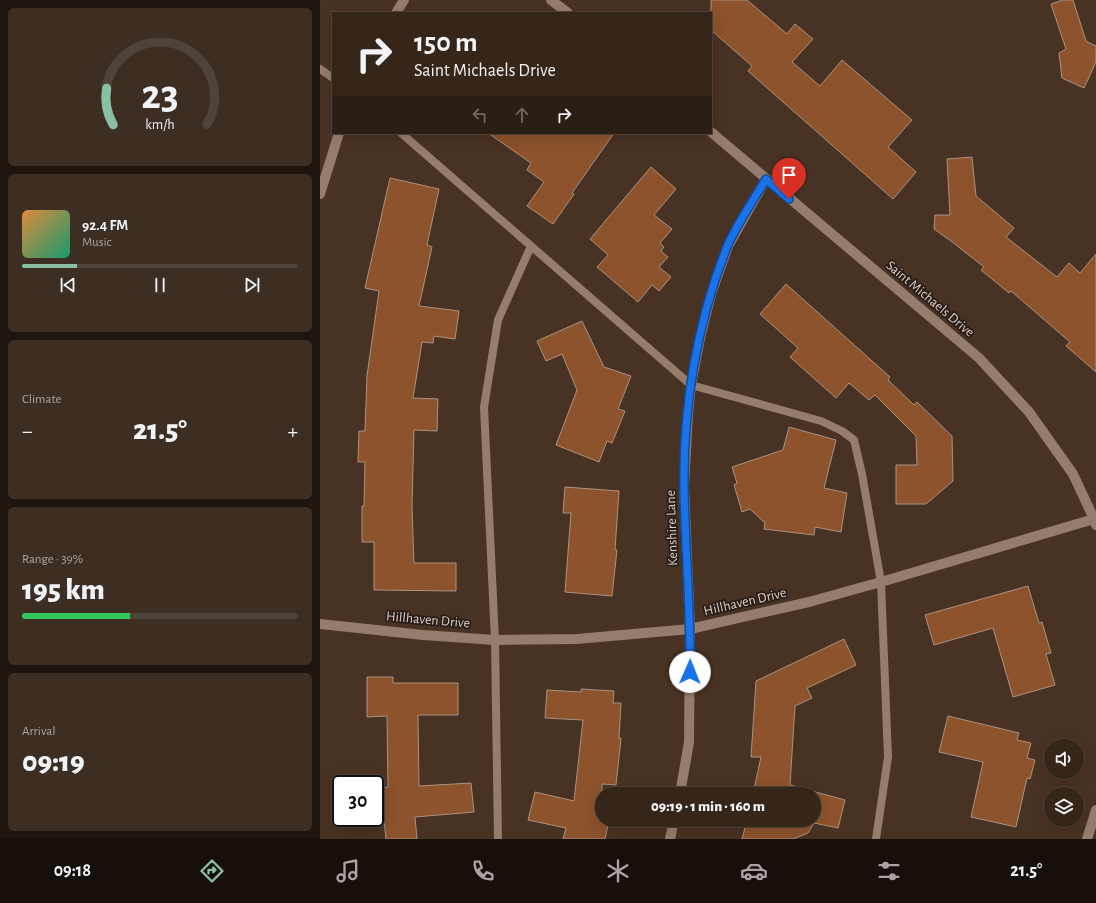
<!DOCTYPE html>
<meta charset="utf-8">
<style>
:root{--surface:#36261a;--page:#3d2e23;--text:#f1f3f6;--muted:#aaa5a2;--line:#504339;--accent:#8abfa5}
body{margin:0;font-family:"Alegreya Sans",sans-serif;background:var(--page);color:var(--text);height:100vh;display:flex;flex-direction:column;font-size:15px;white-space:nowrap}
*{box-sizing:border-box;margin:0}
p{font-size:13px;color:var(--muted)}
.icon{flex:none;width:22px;height:22px;fill:none;stroke:currentColor;stroke-width:2;stroke-linecap:round;stroke-linejoin:round}
.map{position:relative;flex:1;overflow:hidden}
.sheet{display:flex;flex-direction:column;gap:8px;padding:8px;background:#1e150e;width:320px}
.sheet>*{flex:none}
.guide{position:absolute;left:12px;top:12px;width:380px;height:122px;border-radius:0px;box-shadow:0 4px 16px #0002,0 0 0 1px var(--line);background:#36261a;color:var(--text);overflow:hidden}
.fabs{position:absolute;left:724px;top:739px;display:grid;gap:8px}
.fabs a{display:grid;place-items:center;width:40px;height:40px;border-radius:50%;background:var(--surface);box-shadow:0 4px 16px #0002,0 0 0 1px var(--line);font-size:20px}
.speed{position:absolute;left:12px;top:775px;display:flex;gap:8px;font-size:20px;font-weight:700;text-align:center}
.speed>*{display:grid;place-content:center;width:52px;height:52px;border-radius:50%;background:var(--surface);box-shadow:0 4px 16px #0002,0 0 0 1px var(--line);line-height:1}
.speed .limit{border:2px solid #111;border-radius:6px;background:#fff;color:#111}
.pin{position:absolute;display:grid;place-items:center;width:34px;height:34px;color:#fff;margin:-41px -17px;border-radius:50% 50% 50% 0;rotate:-45deg;box-shadow:0 0 4px #0007}
.pin .icon{rotate:45deg}
.me{position:absolute;width:44px;margin:-22px;rotate:1deg;stroke-linejoin:round;filter:drop-shadow(0 0 3px #0008)}
.turn{display:flex;align-items:center;gap:14px;height:84px;padding:0 16px;font-size:18px}
.turn .icon{width:52px;height:52px;stroke-width:2.5}
.turn b{display:block;font-size:28px;line-height:34px}
.lanes{display:flex;align-items:center;height:38px;padding:0 16px;background:#0003;justify-content:center;gap:20px;direction:ltr}
.lanes .off{opacity:.35}
.big{font-size:30px;font-weight:800;line-height:1.1}
.sheet .card{flex:1;display:flex;flex-direction:column;justify-content:center;gap:6px;min-width:0;padding:0 14px;border-radius:6px;background:var(--page)}
.sheet .dial{align-items:center;gap:0}
.dial svg{height:104px;overflow:visible;fill:none;stroke:var(--line);stroke-width:7;stroke-linecap:round;text-anchor:middle}
.dial text{fill:var(--text);stroke:none}
.song{display:flex;align-items:center;gap:12px}
.cover{width:48px;height:48px;border-radius:6px;background:linear-gradient(135deg,hsl(30 70% 55%),hsl(160 70% 35%))}
.played{height:4px;border-radius:2px;background:linear-gradient(90deg,var(--accent) 20%,var(--line) 20%)}
.keys{display:flex;justify-content:space-around;direction:ltr}
.heat{display:flex;justify-content:space-between;align-items:center;font-size:22px;direction:ltr}
.charge{height:6px;border-radius:3px;background:linear-gradient(90deg,#34c759 39%,var(--line) 0)}
.trip{position:absolute;left:275px;top:787px;width:226px;height:40px;border-radius:20px;background:var(--surface);box-shadow:0 4px 16px #0002,0 0 0 1px var(--line);font-weight:800;line-height:40px;text-align:center}
.tab-bar{display:flex;height:64px;justify-content:space-around;align-items:center;background:#160f0a;color:var(--muted)}
.tab-bar .icon{width:28px;height:28px}
.tab-bar .selected{color:var(--accent)}
.tab-bar b{font-size:18px;color:var(--text)}
main{display:flex;flex:1;min-height:0}
.map>svg:first-child{display:block}
.building{fill:#8c532c;stroke:#ad9282}
.lines{fill:none;stroke-linecap:round;stroke-linejoin:round}
.service{stroke:#967c6c;stroke-width:8}
.minor{stroke:#967c6c;stroke-width:10}
.tertiary{stroke:#967c6c;stroke-width:10}
.route-casing{stroke:#114b97;stroke-width:10}
.route{stroke:#1a73e8;stroke-width:7}
.labels{text-anchor:middle;dominant-baseline:central;stroke-width:3.5;stroke-linejoin:round;paint-order:stroke}
.street-label{font-size:14px;fill:#dfd0c8;stroke:#271c16}
</style>
<main>
<section class="sheet">
<div class="card dial"><svg viewBox="0 0 100 80">
<path d="M14 69A42 42 0 1 1 86 69"/>
<path d="M14 69A42 42 0 0 1 9 41" stroke="#8abfa5"/>
<text x="50" y="56" font-size="32" font-weight="700">23</text>
<text x="50" y="72" font-size="11">km/h</text>
</svg></div>
<div class="card">
<div class="song"><i class="cover"></i><div><b>92.4 FM</b><p>Music</p></div></div>
<div class="played"></div>
<div class="keys"><svg class="icon" aria-label="previous" viewBox="0 0 24 24"><path d="M18 5L8 12l10 7zM5 5v14"/></svg><svg class="icon" aria-label="pause" viewBox="0 0 24 24"><path d="M8 5v14M16 5v14"/></svg><svg class="icon" aria-label="next" viewBox="0 0 24 24"><path d="M6 5l10 7-10 7zM19 5v14"/></svg></div>
</div>
<div class="card"><p>Climate</p>
<div class="heat"><a>−</a><b class="big">21.5°</b><a>+</a></div>
</div>
<div class="card"><p>Range · 39%</p><b class="big">195 km</b><div class="charge"></div></div>
<div class="card"><p>Arrival</p><b class="big">09:19</b></div>
</section>
<div class="map">
<svg width="776" height="839" viewBox="0 0 776 839">
<rect width="100%" height="100%" fill="#483223"/>
<g class="building">
<path d="M391,0h36l40,34 8,-10 18,15 -21,23 28,24 22,-26 70,60 -24,27 28,25 -23,27 -145,-128 4,-5 -41,-36z"/>
<path d="M743,0h10l13,41 10,5v16l-12,26 -22,-10 -3,-25 7,-4 -15,-45z"/>
<path d="M168,133h126l-42,60 2,1 -21,30 -26,-18 17,-24 -17,-12 4,-7z"/>
<path d="M652,157l4,39 38,32 -8,9 51,40 12,-14 11,10 16,-19v118l-30,-26 4,-4 -59,-51 -2,2 -28,-23 3,-3 -33,-26 -17,-12 1,-14h15l-3,-56z"/>
<path d="M331,167l25,22 -22,26 18,14 -12,14 4,4 -3,4 7,6 -9,10 12,10 -12,14 -7,-6 -14,17 -41,-35 11,-12 -18,-16z"/>
<path d="M70,178l49,11 -12,56 5,2 -13,59 40,5 -4,28 -21,-3 -1,7 -11,-1 -9,56 25,1 -1,32 -23,-1 -2,76 2,57h42v28l-82,-1v-48h-12v-36h2l1,-44h-7l1,-31h6l2,-55 12,-85 -14,-3z"/>
<path d="M466,284l104,93 -2,3 26,25 3,-3 35,34 1,45 -27,23h-30v-39h21l-1,-29 -41,-41 -6,5 -20,-17 -13,15 -46,-41 8,-9 -38,-34z"/>
<path d="M262,321l22,46 27,9 -13,33 7,2 -13,32 -5,-2 -8,21 -43,-17 21,-55 -15,-36 -16,7 -9,-20z"/>
<path d="M469,427l47,13 -12,48 23,5 -6,39 -26,-5 -1,8 -50,-6 1,-6 -15,-14 -8,3 -8,-27 3,-2 -5,-16 51,-17z"/>
<path d="M245,487l54,4 -4,59h2l-5,46 -47,-4 6,-79h-8z"/>
<path d="M708,586l11,37 3,-1 9,31 -5,1 9,31 -42,12 -20,-69 -59,17 -9,-30z"/>
<path d="M524,639l12,26 -49,23 5,10 -17,8 -5,79 55,15 -7,28 -24,-5 -6,10 -15,6h-51l5,-19h67v-26h-61l8,-37h-10l5,-76z"/>
<path d="M47,677h26v6h65v32h-40l1,71 52,-3 3,29 -59,5 2,22h-31l-5,-51 7,-1 -1,-71 -20,1z"/>
<path d="M261,689l33,2 -1,12h8l-2,35h2l-5,47 -14,-1v36h7l-4,19h-42l3,-11 -38,-8 7,-28 39,9 9,-81 -38,-2 2,-28 34,2z"/>
<path d="M628,716l71,17 -2,7 14,3 -4,15 8,2 -5,19 -3,-1 -11,49 -45,-10 12,-55 -44,-10z"/>
</g>
<g class="lines">
<g class="service">
<path d="M0,69l13,9"/>
<path d="M81,133l290,252 130,36 21,10 12,9 8,34 19,108 7,175 -12,82"/>
<path d="M178,839l-3,-199 -11,-233 14,-87 33,-74"/>
</g>
<g class="minor">
<path d="M76,13l8,-13"/>
<path d="M0,194l19,-61"/>
<path d="M0,624l103,11 72,5 82,-1 113,-10 119,-27 72,-20 213,-63 2,6"/>
<path d="M360,794l9,-52 1,-113 -6,-143 4,-73 3,-28 9,-47 11,-44 17,-48 38,-67"/>
<path d="M350,839l4,-19"/>
<path d="M767,839l9,-29"/>
</g>
<g class="tertiary">
<path d="M231,0l17,13"/>
<path d="M391,132l268,226 50,54 44,62 21,45"/>
</g>
</g>
<g class="lines">
<defs>
<path id="route" d="M370,672c1,-62 -5,-123 -6,-185 -1,-80 13,-165 43,-240 10,-23 26,-46 39,-68l23,20"/>
</defs>
<use href="#route" class="route-casing"/>
<use href="#route" class="route"/>
</g>
<g class="labels">
<g class="street-label">
<text transform="translate(610 299) rotate(40)">Saint Michaels Drive</text>
<text transform="translate(352 528) rotate(-92)">Kenshire Lane</text>
<text transform="translate(425 602) rotate(-13)">Hillhaven Drive</text>
<text transform="translate(108 620) rotate(5)">Hillhaven Drive</text>
</g>
</g>
</svg>
<div class="fabs">
<a><svg class="icon" aria-label="sound" viewBox="0 0 24 24"><path d="M4 9h4l5-4v14l-5-4H4zM17 9q2 3 0 6"/></svg></a>
<a><svg class="icon" aria-label="layers" viewBox="0 0 24 24"><path d="M12 4l9 5-9 5-9-5zM3 14l9 5 9-5"/></svg></a>
</div>
<div class="speed"><div class="limit">30</div></div>
<div class="pin" style="left:469px;top:199px;background:#d93025"><svg class="icon" aria-label="arrive" viewBox="0 0 24 24"><path d="M6 21V4h12l-3 4 3 4H6"/></svg></div>
<svg class="me" style="left:370px;top:672px" viewBox="-20 -20 40 40"><circle r="19" fill="#fff"/><path d="M0-13L10 11 0 6-10 11z" fill="#1a73e8"/></svg>
<div class="trip">09:19 · 1 min · 160 m</div>
<div class="guide">
<div class="turn"><svg class="icon" aria-label="right" viewBox="0 0 24 24"><path d="M7 20v-9h11M14 6l5 5-5 5"/></svg><div><b>150 m</b>Saint Michaels Drive</div></div>
<div class="lanes"><svg class="icon off" aria-label="left" viewBox="0 0 24 24"><path d="M17 20v-9H6M10 6l-5 5 5 5"/></svg><svg class="icon off" aria-label="ahead" viewBox="0 0 24 24"><path d="M12 20V5M6 11l6-6 6 6"/></svg><svg class="icon" aria-label="right" viewBox="0 0 24 24"><path d="M7 20v-9h11M14 6l5 5-5 5"/></svg></div>
</div>
</div>
</main>
<nav class="tab-bar">
<b>09:18</b>
<svg class="icon selected" aria-label="directions" viewBox="0 0 24 24"><path d="M12 3l9 9-9 9-9-9zM9 14v-3h6M13 9l2 2-2 2"/></svg>
<svg class="icon" aria-label="music" viewBox="0 0 24 24"><path d="M9 18V5l10-2v13"/><circle cx="6" cy="18" r="3"/><circle cx="16" cy="16" r="3"/></svg>
<svg class="icon" aria-label="phone" viewBox="0 0 24 24"><path d="M5 4h4l2 5-3 2q2 4 5 5l2-3 5 2v4C11 20 4 13 5 4z"/></svg>
<svg class="icon" aria-label="climate" viewBox="0 0 24 24"><path d="M12 3v18M4 7l16 10M4 17L20 7"/></svg>
<svg class="icon" aria-label="car" viewBox="0 0 24 24"><path d="M5 17H2v-5l4-1 3-4h7l3 4 3 1v5h-3M9 17h6M6 11h13"/><circle cx="7" cy="17" r="2"/><circle cx="17" cy="17" r="2"/></svg>
<svg class="icon" aria-label="filters" viewBox="0 0 24 24"><path d="M4 7h16M4 17h16"/><circle cx="9" cy="7" r="2"/><circle cx="15" cy="17" r="2"/></svg>
<b>21.5°</b>
</nav>
